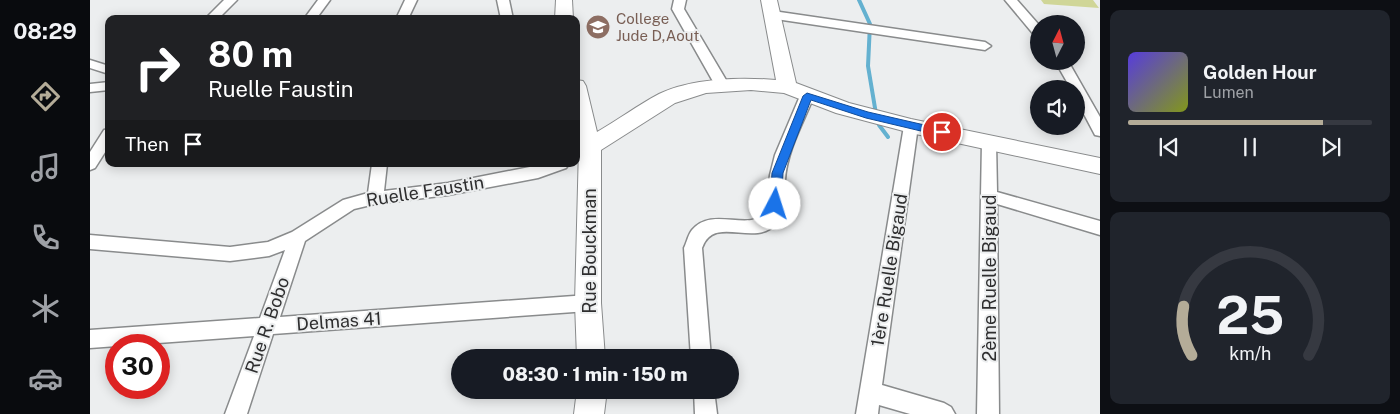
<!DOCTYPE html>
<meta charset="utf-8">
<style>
:root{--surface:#171b24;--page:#20242c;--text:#f1f3f6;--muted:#9ea1a6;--line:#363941;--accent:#b4ac98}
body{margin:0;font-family:"Public Sans",sans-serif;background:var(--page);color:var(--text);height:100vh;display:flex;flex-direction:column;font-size:19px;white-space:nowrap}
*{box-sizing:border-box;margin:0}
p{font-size:16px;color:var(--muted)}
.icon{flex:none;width:28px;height:28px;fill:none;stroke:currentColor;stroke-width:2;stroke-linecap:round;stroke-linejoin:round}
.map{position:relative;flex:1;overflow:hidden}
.sheet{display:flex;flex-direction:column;gap:10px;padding:10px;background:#0d0f14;width:300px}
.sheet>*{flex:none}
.hud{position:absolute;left:15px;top:15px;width:475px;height:152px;border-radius:10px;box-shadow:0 2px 12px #0003;background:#202124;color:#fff;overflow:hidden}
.needle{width:32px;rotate:6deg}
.tools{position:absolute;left:940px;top:15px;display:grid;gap:10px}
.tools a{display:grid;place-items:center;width:55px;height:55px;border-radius:50%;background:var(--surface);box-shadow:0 2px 12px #0003;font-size:25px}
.speed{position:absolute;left:15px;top:334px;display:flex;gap:10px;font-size:25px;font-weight:700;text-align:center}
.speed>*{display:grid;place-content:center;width:65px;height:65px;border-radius:50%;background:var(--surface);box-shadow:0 2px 12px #0003;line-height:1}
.speed .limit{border:8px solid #d22;background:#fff;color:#111}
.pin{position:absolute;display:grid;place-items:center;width:42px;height:42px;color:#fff;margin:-21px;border:2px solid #fff;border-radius:50%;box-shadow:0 1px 5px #0007}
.me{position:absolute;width:55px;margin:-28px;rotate:5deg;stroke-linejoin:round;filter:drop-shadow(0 0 4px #0008)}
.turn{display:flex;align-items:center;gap:18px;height:105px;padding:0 20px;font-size:22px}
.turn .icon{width:65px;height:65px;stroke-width:2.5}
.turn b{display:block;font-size:35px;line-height:42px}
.then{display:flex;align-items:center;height:48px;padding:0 20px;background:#0003;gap:10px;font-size:19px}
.sheet .card{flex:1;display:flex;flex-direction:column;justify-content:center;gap:8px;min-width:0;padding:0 18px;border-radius:10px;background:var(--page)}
.sheet .dial{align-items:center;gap:0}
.dial svg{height:130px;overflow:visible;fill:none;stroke:var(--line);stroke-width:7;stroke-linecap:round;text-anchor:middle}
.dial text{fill:var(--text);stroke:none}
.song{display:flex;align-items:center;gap:15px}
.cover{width:60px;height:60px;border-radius:8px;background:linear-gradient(135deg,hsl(250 70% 55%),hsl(70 70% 35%))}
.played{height:5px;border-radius:2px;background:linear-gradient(90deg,var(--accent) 80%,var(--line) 80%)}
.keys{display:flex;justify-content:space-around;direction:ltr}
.trip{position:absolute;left:361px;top:349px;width:288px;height:50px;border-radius:25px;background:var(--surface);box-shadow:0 2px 12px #0003;font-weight:800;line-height:50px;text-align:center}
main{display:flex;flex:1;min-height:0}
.tabs{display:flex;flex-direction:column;width:90px;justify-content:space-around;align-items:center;background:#090b0e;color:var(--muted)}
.tabs .icon{width:35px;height:35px}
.tabs .on{color:var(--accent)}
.tabs b{font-size:22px;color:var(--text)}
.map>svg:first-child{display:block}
.green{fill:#d0d698}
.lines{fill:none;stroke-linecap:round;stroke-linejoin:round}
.stream{stroke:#64b1d0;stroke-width:4}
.street-casing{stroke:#898b8c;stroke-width:3}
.secondary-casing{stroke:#898b8c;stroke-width:2}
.street{fill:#fff;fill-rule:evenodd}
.secondary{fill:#fff;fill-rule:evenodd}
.route{fill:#1a73e8;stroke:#114b97}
.labels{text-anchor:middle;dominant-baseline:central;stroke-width:4;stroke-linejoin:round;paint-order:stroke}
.far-education-label{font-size:15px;fill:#785e54;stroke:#eceeef;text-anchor:start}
.street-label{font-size:18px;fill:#2e2e2f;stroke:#eceeef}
</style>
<main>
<nav class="tabs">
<b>08:29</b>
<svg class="icon on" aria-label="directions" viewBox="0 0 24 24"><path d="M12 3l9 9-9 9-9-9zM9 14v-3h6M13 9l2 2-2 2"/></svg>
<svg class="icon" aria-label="music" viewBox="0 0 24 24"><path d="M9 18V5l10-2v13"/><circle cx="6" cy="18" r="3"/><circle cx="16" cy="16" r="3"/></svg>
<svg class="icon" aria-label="phone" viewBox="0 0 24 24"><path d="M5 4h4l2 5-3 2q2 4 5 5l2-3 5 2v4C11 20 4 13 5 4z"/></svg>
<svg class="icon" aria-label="climate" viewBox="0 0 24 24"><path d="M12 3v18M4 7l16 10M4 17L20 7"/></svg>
<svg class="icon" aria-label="car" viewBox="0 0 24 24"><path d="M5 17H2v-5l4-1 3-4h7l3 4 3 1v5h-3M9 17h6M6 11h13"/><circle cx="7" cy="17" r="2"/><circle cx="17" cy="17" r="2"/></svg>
</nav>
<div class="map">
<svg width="1010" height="414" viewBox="0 0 1010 414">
<rect width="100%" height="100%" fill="#eceeef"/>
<path class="green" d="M951,0h52l6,8 -55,-4z"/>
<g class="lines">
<path class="stream" d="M769,0l11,24 -2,42 8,48 3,11 9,12"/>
<defs>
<g id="street">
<path d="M134,0h13l-19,19h-13z"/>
<path d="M228,0h12l-14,19h-12z"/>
<path d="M315,0h12l-9,19h-12z"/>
<path d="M407,0h12l4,19h-12z"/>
<path d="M584,0h12l-2,9 45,76 -2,3h-10l-2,-3 -43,-76z"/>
<path d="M915,0h12l22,25v12l-4,-1z"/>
<path d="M683,11l212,31 6,4 -6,4 -216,-32 -2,-3z"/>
<path d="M0,60l19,6v8l-19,-6z"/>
<path d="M965,61h13l32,56v19l-5,-1 -19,-36v-10h-5z"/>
<path d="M19,82v8l-19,2v-8z"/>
<path d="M717,91l5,2 2,3c-11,27 -27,55 -29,84 0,15 2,32 -9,44 -22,24 -62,-10 -74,24l9,110h-20l-7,-110c3,-6 4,-13 8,-18 20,-24 56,2 74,-17l4,-38 5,-20 25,-59 2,-3z"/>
<path d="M821,121l5,1 2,4 -36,259 62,18 7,4 4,7h-45l-31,-9 -1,9h-22l48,-288 2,-4z"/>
<path d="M19,129v17l-14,22 -5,2v-18l14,-22z"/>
<path d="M899,137l5,1 2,4 1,50 103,29v14l-103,-31 2,210h-22l5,-272 2,-4z"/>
<path d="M282,164h15l-3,27 64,-8 97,-19h24l-3,4 -28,10 -90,17 -73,9 -21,5 -49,32 -25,76 308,-22 7,2 2,6 -2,6 -7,2 -315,23 -26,80h-22l29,-78 -164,12v-18l170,-12 25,-68 -16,6 -39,5 -140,-12v-14l140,12 38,-5 24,-10 51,-32 25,-7z"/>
<path d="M604,390h20l3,24h-22z"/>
</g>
<g id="secondary">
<path d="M466,0h16l1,19h-18z"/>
<path d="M671,0h16l19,83 53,20 62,16 189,39v16l-189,-41 -75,-20 -52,-20 -33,-3 -45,3 -31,10 -74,47v153l4,55h-28l-2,-55 4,-156 -3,-14v-53l7,1 3,5 11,46c21,-12 41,-27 62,-38 32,-16 82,-17 117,-14z"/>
<path d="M487,390h30l-3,24h-30z"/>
</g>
</defs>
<use href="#street" class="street-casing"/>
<use href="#secondary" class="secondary-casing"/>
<use href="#street" class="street"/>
<use href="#secondary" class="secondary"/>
</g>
<path class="route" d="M717,93l61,19 74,17 5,3 -5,4 -76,-18 -55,-18 -28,73 -2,31 -6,5 -5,-5 2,-31 31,-77z"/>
<defs>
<symbol id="school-disc" viewBox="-11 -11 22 22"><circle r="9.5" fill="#8d6e63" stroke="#eceeef"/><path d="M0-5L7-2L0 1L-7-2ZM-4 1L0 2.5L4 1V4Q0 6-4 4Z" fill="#fff"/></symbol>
</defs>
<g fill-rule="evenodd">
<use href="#school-disc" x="494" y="13" width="28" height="28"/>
</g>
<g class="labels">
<g class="far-education-label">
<text x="526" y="18">College<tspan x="526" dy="17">Jude D,Aout</tspan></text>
</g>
<g class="street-label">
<text transform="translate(335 191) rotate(-9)">Ruelle Faustin</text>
<text transform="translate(499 251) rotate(-90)">Rue Bouckman</text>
<text transform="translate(799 270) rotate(-81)">1ère Ruelle Bigaud</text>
<text transform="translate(899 278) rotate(-90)">2ème Ruelle Bigaud</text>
<text transform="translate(249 321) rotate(-4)">Delmas 41</text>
<text transform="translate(177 325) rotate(-71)">Rue R. Bobo</text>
</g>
</g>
</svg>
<div class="tools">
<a><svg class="needle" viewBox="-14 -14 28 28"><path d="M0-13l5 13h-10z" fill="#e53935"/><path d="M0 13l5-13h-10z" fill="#9ea1a6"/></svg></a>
<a><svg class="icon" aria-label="sound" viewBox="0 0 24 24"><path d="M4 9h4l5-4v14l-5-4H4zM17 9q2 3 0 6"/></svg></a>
</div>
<div class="speed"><div class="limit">30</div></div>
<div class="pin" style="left:852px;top:132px;background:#d93025"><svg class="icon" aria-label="arrive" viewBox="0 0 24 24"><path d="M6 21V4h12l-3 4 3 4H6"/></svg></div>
<svg class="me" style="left:685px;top:204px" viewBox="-20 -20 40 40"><circle r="19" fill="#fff"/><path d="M0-13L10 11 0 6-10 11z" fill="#1a73e8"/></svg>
<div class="trip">08:30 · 1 min · 150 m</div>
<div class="hud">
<div class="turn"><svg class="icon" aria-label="right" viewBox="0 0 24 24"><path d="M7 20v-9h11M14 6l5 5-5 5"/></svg><div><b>80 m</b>Ruelle Faustin</div></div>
<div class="then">Then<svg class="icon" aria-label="arrive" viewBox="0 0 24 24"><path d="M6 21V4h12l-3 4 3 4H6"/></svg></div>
</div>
</div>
<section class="sheet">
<div class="card">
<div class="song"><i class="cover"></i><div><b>Golden Hour</b><p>Lumen</p></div></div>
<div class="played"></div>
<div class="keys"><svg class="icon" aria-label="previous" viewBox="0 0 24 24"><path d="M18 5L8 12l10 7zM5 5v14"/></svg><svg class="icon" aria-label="pause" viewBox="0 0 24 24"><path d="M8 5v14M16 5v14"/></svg><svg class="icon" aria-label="next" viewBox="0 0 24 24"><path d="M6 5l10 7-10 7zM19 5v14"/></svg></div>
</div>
<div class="card dial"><svg viewBox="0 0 100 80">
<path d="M14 69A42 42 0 1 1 86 69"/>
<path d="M14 69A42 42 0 0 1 9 39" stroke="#b4ac98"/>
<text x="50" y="56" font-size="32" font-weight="700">25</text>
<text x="50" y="72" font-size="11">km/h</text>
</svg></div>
</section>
</main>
